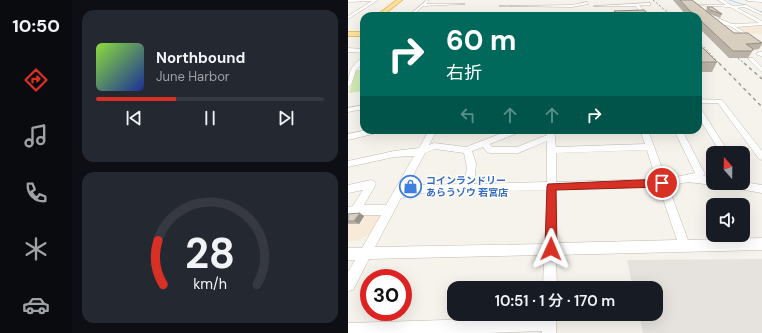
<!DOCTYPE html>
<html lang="ja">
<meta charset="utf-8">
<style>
:root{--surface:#171b24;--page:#242831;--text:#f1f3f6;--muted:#9ea1a6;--line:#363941;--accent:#d93025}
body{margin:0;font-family:"DM Sans","Noto Sans JP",sans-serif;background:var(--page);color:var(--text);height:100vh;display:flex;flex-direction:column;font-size:15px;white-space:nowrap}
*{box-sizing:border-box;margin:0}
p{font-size:13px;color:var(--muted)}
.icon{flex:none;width:22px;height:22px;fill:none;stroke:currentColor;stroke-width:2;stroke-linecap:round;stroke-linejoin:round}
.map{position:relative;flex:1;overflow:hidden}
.details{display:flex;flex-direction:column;gap:10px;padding:10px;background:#0d0f14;width:276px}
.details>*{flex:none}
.hud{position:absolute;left:12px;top:12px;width:342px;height:122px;border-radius:12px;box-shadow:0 4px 16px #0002;background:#00695c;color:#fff;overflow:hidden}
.needle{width:26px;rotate:340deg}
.buttons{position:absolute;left:358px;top:146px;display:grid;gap:8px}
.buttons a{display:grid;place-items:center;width:44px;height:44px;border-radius:8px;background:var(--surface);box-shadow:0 4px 16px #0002;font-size:20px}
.speed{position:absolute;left:12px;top:269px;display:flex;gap:8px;font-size:20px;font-weight:700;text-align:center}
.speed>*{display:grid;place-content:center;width:52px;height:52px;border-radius:50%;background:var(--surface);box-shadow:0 4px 16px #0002;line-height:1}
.speed .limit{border:6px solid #d22;background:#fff;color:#111}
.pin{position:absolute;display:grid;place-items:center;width:34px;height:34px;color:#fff;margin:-17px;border:2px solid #fff;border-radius:50%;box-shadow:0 1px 4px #0007}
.me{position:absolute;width:44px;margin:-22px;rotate:1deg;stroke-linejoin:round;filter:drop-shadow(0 0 3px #0008)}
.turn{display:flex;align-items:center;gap:14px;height:84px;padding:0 20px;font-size:18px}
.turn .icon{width:52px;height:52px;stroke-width:2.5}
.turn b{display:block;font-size:28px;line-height:34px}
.lanes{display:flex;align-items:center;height:38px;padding:0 20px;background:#0003;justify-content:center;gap:20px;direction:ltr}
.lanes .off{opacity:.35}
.details .card{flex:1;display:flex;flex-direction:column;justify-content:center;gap:6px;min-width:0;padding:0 14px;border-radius:12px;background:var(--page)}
.details .dial{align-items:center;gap:0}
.dial svg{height:104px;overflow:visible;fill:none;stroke:var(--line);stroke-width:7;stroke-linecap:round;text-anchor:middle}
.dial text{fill:var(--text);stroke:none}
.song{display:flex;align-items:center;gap:12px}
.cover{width:48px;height:48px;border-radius:6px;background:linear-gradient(135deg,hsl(90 70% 55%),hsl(230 70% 35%))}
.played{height:4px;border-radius:2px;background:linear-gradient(90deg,var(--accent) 35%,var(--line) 35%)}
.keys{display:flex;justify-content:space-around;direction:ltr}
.trip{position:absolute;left:99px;top:281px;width:216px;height:40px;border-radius:12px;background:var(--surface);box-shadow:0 4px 16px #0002;font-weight:600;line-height:40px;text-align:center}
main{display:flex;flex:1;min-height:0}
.tabs{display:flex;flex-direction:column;width:72px;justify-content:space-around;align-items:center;background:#090b0e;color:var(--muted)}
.tabs .icon{width:28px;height:28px}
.tabs .on{color:var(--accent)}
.tabs b{font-size:18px;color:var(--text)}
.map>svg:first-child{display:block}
.commercial{fill:#f7ead8}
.industrial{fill:#e6e2dd}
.green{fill:#d2eab5}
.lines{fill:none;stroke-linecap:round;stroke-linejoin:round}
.stream{stroke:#a9d4f2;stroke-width:1}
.minor-casing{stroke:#c2bbae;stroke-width:1}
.major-casing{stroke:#e6c16a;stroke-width:2}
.minor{fill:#fff;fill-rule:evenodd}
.major{fill:#ffe39c;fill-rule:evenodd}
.rail-far1{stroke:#9a9a9a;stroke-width:1;stroke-dasharray:2 2;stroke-linecap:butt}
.rail{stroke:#9a9a9a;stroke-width:1.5;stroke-dasharray:3.5 3.5;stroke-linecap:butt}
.wall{fill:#bab2a6}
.shaded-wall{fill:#979187}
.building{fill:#d8cfc1;stroke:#979187}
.route{fill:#d93025;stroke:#8d1f18}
.labels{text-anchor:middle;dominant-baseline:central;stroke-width:3;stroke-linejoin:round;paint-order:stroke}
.shop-label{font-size:10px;font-weight:bold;fill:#366cbe;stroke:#fff;text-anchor:start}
</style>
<main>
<nav class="tabs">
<b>10:50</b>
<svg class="icon on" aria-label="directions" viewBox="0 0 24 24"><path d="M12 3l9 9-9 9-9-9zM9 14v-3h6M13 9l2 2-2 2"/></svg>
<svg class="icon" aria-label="music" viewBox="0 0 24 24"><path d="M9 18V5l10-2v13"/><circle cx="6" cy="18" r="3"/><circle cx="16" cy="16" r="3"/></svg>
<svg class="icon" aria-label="phone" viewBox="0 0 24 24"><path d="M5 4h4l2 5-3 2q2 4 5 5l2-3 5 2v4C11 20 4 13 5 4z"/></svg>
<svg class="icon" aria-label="climate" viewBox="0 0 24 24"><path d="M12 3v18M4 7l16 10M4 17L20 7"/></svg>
<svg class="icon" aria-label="car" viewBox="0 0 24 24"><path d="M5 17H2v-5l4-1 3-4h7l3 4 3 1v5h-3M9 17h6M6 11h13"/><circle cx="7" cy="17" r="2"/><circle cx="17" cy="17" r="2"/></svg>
</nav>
<section class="details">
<div class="card">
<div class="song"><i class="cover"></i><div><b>Northbound</b><p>June Harbor</p></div></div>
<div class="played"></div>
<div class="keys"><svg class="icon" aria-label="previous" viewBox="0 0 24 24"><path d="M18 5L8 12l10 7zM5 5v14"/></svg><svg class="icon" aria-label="pause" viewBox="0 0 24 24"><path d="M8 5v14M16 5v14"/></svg><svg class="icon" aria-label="next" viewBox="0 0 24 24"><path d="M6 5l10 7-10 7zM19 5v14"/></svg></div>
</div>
<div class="card dial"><svg viewBox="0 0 100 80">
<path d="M14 69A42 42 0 1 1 86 69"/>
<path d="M14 69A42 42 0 0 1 10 35" stroke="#d93025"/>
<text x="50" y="56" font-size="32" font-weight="700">28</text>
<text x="50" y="72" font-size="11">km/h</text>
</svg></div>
</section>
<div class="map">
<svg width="414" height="333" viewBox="0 0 414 333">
<rect width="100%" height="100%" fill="#f6f3ec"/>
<g class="commercial">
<path d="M391,26h23v8h-15l-10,-6z"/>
<path d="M34,212l-12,22 -13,7h-9v-28z"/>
</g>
<path class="industrial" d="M414,259v74h-119l-4,-19h17v-26h-23l-6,-28z"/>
<path class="green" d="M8,70h8v21l-15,2z"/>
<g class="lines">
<g class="stream">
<path d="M381,0l16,5"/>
<path d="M405,9l9,3"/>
</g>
<defs>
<g id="minor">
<path d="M0,0h30l-30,19v-3l24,-15 -24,1z"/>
<path d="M79,0l2,1 -3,3h39l-42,2 -11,10h-4z"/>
<path d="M370,0h5l10,6 13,-1 16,8v2l-18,-8 -7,1 25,13v4l-26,2 26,16v3l-32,-20 -11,-2 -5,-4 6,-1 12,5 27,-1 -29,-16 -38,-2h34z"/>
<path d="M398,0h16v2l-14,-1z"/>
<path d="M239,2l1,2 -16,3 -73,-1 73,-1z"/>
<path d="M302,3l1,2h-12l5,6 -3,3 -69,2 68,-4 -4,-6h-42z"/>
<path d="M122,14l97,1 2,1h-118z"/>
<path d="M0,48l16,1v4l-16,-1z"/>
<path d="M411,52h3v4l-5,-1v-2z"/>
<path d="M16,57v5l-8,8 -5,15 -3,2c0,-14 3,-23 16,-30z"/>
<path d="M401,58h4l9,9v5l-13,-12z"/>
<path d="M350,99l24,1 40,51v9l-3,-1 -41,-56h-20z"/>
<path d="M16,105v4l-16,3v-4z"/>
<path d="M350,109h3l28,44h-8l-23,-36z"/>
<path d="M19,130h15l-1,2 -33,8v-6z"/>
<path d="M81,130h8l-8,15 5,-2 32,4 44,-17h11l-1,2 -30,12 2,3h25l30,-12 -1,-5h8l2,17 89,-3 -5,-14h8l18,49 29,-6 -21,-43h8l23,44 -2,2 10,1v6h4l-4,2 -25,-3 -20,4 20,54 74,-2v12l-206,5 1,33h-14l1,-33 -175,4 -16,31 -5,1v-19l7,-12h-7v-12h14l19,-33h-25l-8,2v-10l5,-1 10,-16 -15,3v-8l23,-5 3,1 2,3 -12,21h22l28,-49 -20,1 -46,10v-6l46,-10 25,-3zM199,141v41l-73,2 2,-20 -4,-13 11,-4 4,5 3,1h28zM87,149l29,4 3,15 -3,16 -42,1 -16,4 19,-36zM299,150l9,29 -100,3v-29zM311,187l18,53 -121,3v-54zM199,190l-2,54 -170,3 26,-49 21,-5z"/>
<path d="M395,182l19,3v8l-35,-6 -3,-1 -2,-3z"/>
<path d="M194,314h14v19h-14v-2l-55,2h-139v-10l194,-6z"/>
</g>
<g id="major">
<path d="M49,0h5l-20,16h-6z"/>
<rect x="0" y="32" width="16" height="4"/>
</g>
</defs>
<use href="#minor" class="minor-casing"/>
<use href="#major" class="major-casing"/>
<use href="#minor" class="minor"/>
<use href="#major" class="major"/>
<g class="rail-far1">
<path d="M305,0l19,16"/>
<path d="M350,41l22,23"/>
<path d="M390,58l7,6"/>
</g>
<g class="rail">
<path d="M371,63l43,44"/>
<path d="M396,63l18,16"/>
</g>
</g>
<g class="wall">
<path d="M325,0h19l14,11 1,-4 15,7 -2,4 -10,-4 24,19 28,9v2l-3,5 -6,1 -5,8h-19l-31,-31v-11h-11z"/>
<path d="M266,11l37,5h-38z"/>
<path d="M350,46l19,16 -5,10h-14z"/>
<path d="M0,214l16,2 -5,8h-11z"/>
</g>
<path class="shaded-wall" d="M12,213l4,3 -5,8 -5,-3z"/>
<g class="building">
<path d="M332,0h12l42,33h14l14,10 -16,1 7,5 -1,2h-19l-35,-33v-2h-2l-7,-6z"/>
<path d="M359,7h5l10,7 -12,-4z"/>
<path d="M296,10l7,6 -19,-1 1,1h-14l-4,-2 2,-1 -3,-2z"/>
<path d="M350,46l5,2 14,14h-19z"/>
<path d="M12,213l-6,8h-6v-7z"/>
</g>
<path class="route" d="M314,179l3,1 2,3 -2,3 -3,1 -106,3 1,59 -2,4 -4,1 -4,-1 -2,-4 2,-63 1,-2z"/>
<defs>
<symbol id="shop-ring" viewBox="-11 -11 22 22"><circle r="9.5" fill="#fff" stroke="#3f7fe0" stroke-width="1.5"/><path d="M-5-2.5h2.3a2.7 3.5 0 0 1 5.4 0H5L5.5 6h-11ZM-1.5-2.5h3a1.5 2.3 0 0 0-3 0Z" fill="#3f7fe0"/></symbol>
</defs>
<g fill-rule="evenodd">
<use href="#shop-ring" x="50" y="174" width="25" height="25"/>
</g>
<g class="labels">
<g class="shop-label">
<text x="78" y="180">コインランドリー<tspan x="78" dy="12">あらうゾウ 若宮店</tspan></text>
</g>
</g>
</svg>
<div class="buttons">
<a><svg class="needle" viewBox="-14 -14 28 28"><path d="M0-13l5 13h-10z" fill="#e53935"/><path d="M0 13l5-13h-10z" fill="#9ea1a6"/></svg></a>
<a><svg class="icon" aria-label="sound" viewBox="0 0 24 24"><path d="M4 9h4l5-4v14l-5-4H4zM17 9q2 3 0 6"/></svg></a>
</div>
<div class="speed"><div class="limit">30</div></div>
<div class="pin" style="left:314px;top:183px;background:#d93025"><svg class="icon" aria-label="arrive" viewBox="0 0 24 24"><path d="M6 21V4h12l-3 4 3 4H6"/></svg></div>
<svg class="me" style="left:203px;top:249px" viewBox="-20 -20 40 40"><path d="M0-17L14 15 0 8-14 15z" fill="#d93025" stroke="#fff" stroke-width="4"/></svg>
<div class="trip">10:51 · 1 分 · 170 m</div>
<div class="hud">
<div class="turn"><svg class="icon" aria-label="right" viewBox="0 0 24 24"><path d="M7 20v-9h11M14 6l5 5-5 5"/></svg><div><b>60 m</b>右折</div></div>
<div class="lanes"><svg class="icon off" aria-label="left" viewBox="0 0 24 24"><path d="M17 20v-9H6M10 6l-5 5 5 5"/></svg><svg class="icon off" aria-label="ahead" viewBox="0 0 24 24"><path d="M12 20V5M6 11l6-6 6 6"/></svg><svg class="icon off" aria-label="ahead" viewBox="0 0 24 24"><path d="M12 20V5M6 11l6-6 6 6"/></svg><svg class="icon" aria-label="right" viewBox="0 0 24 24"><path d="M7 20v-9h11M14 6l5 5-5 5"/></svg></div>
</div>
</div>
</main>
